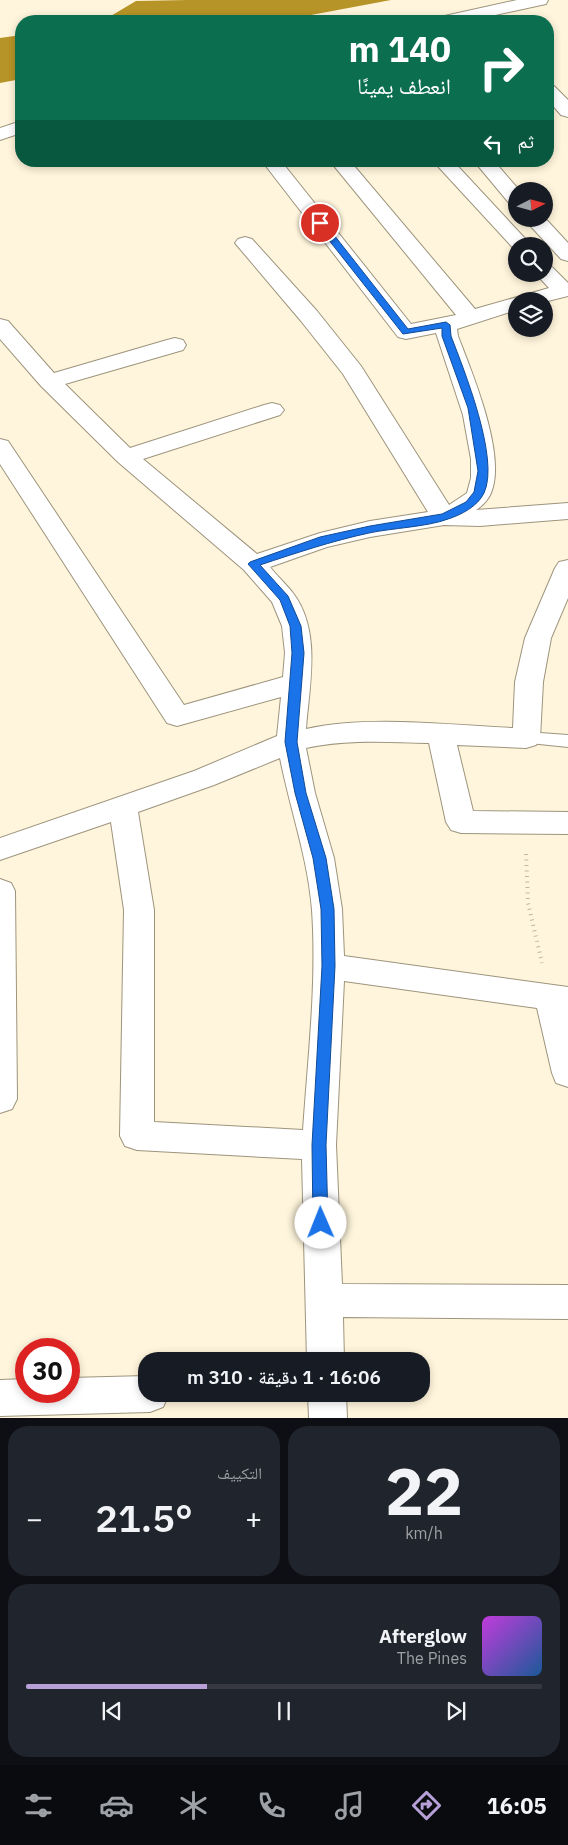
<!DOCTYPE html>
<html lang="ar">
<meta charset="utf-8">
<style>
:root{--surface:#171b24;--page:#20242c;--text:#f1f3f6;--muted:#9ea1a6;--line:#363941;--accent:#b6a0d7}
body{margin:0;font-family:"IBM Plex Sans","Noto Naskh Arabic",sans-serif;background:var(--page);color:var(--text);direction:rtl;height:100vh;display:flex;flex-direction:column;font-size:19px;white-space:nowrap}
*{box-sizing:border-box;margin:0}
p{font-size:16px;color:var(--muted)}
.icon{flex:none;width:28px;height:28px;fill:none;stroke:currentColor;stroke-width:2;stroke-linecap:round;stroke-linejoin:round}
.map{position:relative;height:1418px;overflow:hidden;direction:ltr}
.details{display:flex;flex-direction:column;gap:8px;padding:8px;background:#0d0f14;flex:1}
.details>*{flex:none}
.hud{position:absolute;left:15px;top:15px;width:539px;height:152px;border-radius:20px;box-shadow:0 2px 8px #0003;direction:rtl;background:#0b6e4f;color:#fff;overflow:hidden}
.needle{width:32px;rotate:84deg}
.tools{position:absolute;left:508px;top:182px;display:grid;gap:10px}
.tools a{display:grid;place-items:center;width:45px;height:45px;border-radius:50%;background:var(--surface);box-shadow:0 2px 8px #0003;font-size:25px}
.speed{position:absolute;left:15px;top:1338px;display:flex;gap:10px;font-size:25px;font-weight:700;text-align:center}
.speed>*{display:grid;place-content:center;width:65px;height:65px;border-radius:50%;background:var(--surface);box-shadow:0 2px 8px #0003;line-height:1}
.speed .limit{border:8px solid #d22;background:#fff;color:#111}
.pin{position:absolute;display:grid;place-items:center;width:42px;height:42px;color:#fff;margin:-21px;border:2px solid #fff;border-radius:50%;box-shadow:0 1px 5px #0007}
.me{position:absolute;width:55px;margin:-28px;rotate:359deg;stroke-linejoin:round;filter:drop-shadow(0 0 4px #0008)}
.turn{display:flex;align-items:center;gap:18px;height:105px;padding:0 20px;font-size:22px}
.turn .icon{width:65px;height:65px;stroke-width:2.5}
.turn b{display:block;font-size:35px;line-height:42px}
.then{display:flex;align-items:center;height:48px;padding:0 20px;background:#0003;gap:10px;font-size:19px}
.big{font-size:38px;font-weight:600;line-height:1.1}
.details .card{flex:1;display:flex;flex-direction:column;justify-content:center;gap:8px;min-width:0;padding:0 18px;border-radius:20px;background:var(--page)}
.details .dial{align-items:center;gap:0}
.dial b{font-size:65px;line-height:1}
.song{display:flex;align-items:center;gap:15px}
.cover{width:60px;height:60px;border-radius:8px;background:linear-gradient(135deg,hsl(290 70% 55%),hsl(210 70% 35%))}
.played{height:5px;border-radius:2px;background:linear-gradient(90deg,var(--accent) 35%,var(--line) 35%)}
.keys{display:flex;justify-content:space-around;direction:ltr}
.heat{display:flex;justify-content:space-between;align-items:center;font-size:28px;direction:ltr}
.details .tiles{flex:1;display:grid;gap:8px;grid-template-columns:1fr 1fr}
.card:last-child{grid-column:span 2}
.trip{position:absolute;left:138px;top:1352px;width:292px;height:50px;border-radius:20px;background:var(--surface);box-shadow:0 2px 8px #0003;font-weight:600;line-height:50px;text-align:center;direction:rtl}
.tabs{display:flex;height:80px;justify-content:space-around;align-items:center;background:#090b0e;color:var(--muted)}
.tabs .icon{width:35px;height:35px}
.tabs .selected{color:var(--accent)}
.tabs b{font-size:22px;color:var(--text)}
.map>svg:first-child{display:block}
.water{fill:#b79427}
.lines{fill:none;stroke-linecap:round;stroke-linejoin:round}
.lane-casing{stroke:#9d947d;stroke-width:2}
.street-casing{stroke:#9d947d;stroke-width:2}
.path{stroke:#bfb7a3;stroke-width:4;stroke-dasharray:1 4.5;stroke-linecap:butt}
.lane{fill:#fff;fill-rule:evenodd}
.street{fill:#fff;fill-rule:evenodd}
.route{fill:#1a73e8;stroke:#114b97}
</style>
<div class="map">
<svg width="568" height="1418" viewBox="0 0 568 1418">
<rect width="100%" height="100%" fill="#fff5dc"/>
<g class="water">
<path d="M187,0h204l-112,21h-192l22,-4 27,-16z"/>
<path d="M21,35v44l-21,4v-45z"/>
</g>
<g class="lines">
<defs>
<path id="lane" d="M526,732l42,3v12l-48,-5 -3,-4 3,-4z"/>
<g id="street">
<path d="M517,0h31l-2,4 -78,17h-31l3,-4z"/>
<path d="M548,85l6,1 14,14v17l-7,-2 -13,-15z"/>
<path d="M21,121v12l-21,7v-12z"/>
<path d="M262,161h19l130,163 45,-9 -126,-154h20l125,148 74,-21 -13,-14h8v-10l7,2 17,17v13l-24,6 -28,-1v9l-59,19 1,7c14,37 49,119 33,157 -3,7 -9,13 -15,17l92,-7v16l-88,7 -36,-1 -74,12 -43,10 -57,20c7,9 16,17 23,26 29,38 16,93 13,136 62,-14 142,-4 207,-1l2,-46 10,-44 30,-70 4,-6 9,-2v38l-17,40 -8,44 -3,56 -4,7 -10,3 -69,-3 16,66 95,1v22l-107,-1 -10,-3 -5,-8 -17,-79c-41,-1 -82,-4 -123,5l9,45 19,65 8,51 2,47 224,31v100l-12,-4 -4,-10 -15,-65 -193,-27 -8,164 6,139 226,1v34l-225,-2 1,44h-37l-5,-202 -165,-9 -12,-4 -5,-10 4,-226 -13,-88 -111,38v-22l194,-67 83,-35 4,-39 -104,29 -10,-3 -167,-259v-25l8,2 176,264 99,-28 2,-24 -3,-27 -10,-24 -28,-32 -126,-108 -77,-76 -41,-47v-20l8,2 46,52 113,-33 8,-2 8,2 3,5 -3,5 -118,34 65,64 134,-43 8,-2 8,2 4,5 -4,5 -137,44 114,95 63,-21 50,-12 58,-9 -85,-138 -42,-53 -66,-78 3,-4 7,-2 7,2 65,72 44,55 88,139 18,-12 4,-15v-19l-8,-44 -27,-82 -30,6 -8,-2zM280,758c10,51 28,100 32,152 5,73 -4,147 -9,220l-149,-8v-212l-16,-98 76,-27z"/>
<path d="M433,161h20l79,85h-16v5l-1,-1z"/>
<path d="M474,161h20l26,30h-4v14l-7,-2z"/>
<path d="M544,217l24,26v18l-7,-2 -37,-40z"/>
<path d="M0,879l11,4 4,8 2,208 -5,10 -12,4z"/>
<path d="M146,1376v18h23l-6,13 -13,5 -150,4v-36l26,-1v12h43v-13z"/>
<path d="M308,1394h38l1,24h-38z"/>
</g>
</defs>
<use href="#lane" class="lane-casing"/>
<use href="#street" class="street-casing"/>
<path class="path" d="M526,854l2,49 14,60"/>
<use href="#lane" class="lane"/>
<use href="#street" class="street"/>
</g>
<path class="route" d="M317,221h6l85,108 38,-7 4,3 1,11c13,34 49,123 33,157 -6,13 -23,22 -36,26 -21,8 -56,9 -79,14 -37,8 -73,20 -109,32l28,31 13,30 3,27 -7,89 9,51 20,65 8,51 1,57 -9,179 2,78 -2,4 -5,2 -6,-2 -2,-4 -1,-78 10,-179 -1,-57 -8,-51 -18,-65 -10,-51 7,-89 -2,-27 -10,-26 -32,-36 2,-2 70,-25 50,-11 72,-12 24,-12 8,-10 4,-21 -10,-63 -26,-72v-8l-39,6 -86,-109z"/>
</svg>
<div class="tools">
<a><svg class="needle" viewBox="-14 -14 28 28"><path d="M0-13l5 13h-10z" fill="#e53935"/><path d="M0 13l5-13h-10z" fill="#9ea1a6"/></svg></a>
<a><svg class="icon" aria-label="search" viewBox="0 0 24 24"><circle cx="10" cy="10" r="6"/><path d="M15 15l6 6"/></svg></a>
<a><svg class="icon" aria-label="layers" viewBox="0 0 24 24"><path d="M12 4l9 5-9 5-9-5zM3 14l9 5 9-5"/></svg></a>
</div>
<div class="speed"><div class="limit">30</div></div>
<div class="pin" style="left:320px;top:223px;background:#d93025"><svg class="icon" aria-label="arrive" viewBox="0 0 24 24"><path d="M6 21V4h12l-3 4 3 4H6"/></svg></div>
<svg class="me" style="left:321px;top:1223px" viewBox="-20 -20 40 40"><circle r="19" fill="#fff"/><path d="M0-13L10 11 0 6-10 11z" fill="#1a73e8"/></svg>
<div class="trip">16:06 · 1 دقيقة · 310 m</div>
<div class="hud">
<div class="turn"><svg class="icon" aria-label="right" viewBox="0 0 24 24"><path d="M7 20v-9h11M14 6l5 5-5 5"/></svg><div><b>140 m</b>انعطف يمينًا</div></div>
<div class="then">ثم<svg class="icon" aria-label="left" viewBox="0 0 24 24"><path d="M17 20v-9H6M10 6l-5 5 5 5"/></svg></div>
</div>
</div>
<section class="details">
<div class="tiles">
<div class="card dial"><b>22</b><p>km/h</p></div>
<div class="card"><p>التكييف</p>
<div class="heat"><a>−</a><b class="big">21.5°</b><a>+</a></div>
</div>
<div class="card">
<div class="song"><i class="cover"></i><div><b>Afterglow</b><p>The Pines</p></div></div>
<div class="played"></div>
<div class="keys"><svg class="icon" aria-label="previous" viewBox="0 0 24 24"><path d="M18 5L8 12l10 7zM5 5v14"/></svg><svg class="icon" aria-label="pause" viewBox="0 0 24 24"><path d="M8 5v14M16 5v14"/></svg><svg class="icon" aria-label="next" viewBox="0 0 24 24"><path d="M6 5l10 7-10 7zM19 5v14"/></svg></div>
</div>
</div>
</section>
<nav class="tabs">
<b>16:05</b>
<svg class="icon selected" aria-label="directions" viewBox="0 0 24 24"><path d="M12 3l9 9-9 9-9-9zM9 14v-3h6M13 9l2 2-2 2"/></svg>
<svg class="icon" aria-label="music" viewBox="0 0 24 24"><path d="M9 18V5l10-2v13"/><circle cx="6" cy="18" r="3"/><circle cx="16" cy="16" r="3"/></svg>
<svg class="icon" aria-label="phone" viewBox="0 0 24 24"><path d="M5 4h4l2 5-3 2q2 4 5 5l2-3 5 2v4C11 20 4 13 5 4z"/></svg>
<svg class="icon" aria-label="climate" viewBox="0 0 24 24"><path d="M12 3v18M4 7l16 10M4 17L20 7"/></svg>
<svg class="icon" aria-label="car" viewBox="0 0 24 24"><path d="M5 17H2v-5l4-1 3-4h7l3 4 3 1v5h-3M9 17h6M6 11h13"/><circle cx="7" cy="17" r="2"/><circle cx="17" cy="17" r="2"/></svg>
<svg class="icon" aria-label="filters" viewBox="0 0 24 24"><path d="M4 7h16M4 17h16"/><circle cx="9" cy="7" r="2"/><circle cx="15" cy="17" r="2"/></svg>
</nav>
